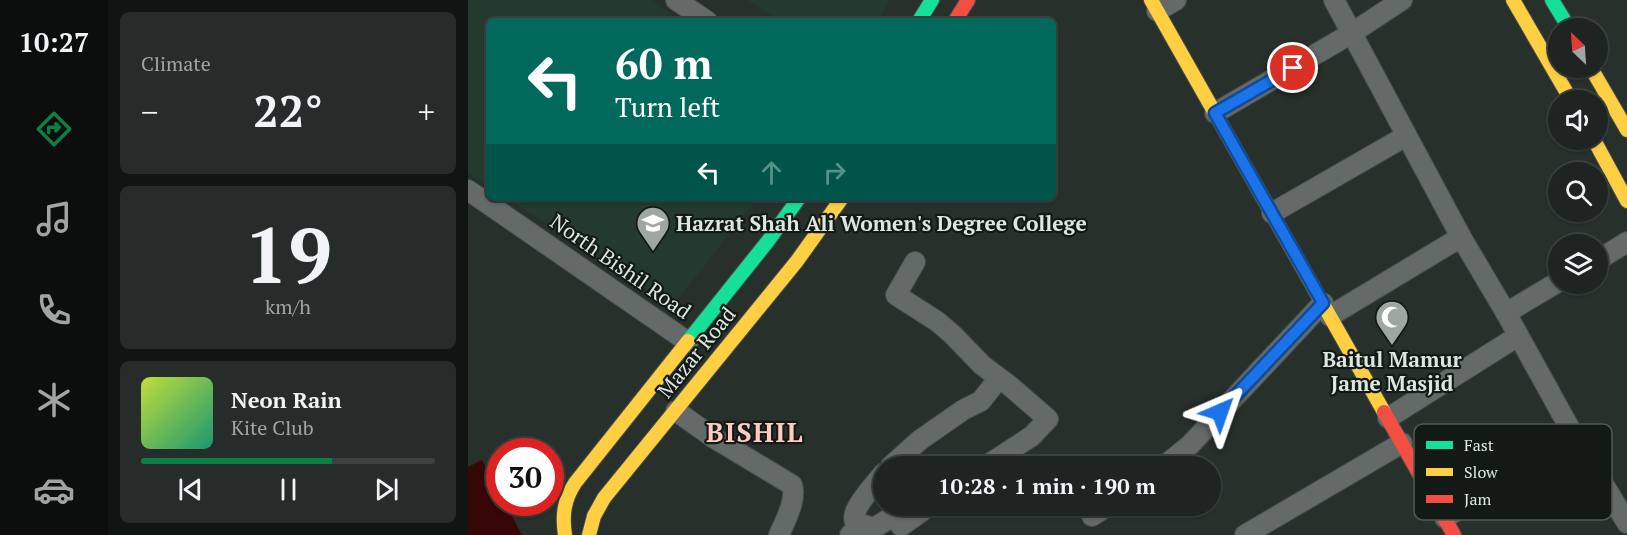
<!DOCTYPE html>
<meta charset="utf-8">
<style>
:root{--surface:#1e2421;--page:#262c2a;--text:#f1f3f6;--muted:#a1a4a5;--line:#3c413f;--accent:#0b8043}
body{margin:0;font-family:"PT Serif",serif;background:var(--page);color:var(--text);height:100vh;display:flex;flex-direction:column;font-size:22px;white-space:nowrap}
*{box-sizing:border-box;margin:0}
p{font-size:20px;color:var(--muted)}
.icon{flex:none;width:33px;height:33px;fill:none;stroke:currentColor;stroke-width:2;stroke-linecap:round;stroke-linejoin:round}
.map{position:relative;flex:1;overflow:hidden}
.drawer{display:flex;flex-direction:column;gap:12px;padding:12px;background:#101412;width:360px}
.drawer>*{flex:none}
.banner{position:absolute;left:18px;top:18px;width:570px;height:183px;border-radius:9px;box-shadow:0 2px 4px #0004,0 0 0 2px var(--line);background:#00695c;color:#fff;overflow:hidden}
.needle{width:39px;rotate:335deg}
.controls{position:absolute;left:1080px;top:18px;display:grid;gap:12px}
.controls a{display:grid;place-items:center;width:60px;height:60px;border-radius:50%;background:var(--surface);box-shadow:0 2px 4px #0004,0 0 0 2px var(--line);font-size:30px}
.speed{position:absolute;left:18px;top:438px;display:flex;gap:12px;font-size:30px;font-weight:700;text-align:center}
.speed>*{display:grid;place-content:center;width:78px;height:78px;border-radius:50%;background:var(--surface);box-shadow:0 2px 4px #0004,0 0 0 2px var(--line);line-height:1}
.speed .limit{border:9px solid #d22;background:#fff;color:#111}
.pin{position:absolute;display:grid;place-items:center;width:51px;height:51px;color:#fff;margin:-26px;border:3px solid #fff;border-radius:50%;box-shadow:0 2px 6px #0007}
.me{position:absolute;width:66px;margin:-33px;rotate:43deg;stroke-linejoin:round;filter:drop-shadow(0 0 4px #0008)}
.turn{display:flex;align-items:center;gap:21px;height:126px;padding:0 30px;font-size:27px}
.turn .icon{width:78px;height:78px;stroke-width:2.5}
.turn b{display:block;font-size:42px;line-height:51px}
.lanes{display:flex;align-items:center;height:57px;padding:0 30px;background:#0003;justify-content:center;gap:30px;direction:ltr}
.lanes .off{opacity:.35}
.big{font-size:45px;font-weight:700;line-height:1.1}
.drawer .tile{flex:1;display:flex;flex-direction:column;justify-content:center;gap:9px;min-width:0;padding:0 21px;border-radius:9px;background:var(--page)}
.drawer .dial{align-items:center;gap:0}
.dial b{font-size:78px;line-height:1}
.song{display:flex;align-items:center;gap:18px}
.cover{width:72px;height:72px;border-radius:9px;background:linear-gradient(135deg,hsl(70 70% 55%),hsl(160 70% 35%))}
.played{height:6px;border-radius:3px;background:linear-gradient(90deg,var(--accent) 65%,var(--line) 65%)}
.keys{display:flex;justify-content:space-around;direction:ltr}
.heat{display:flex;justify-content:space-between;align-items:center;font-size:33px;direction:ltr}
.trip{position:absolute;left:405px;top:456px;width:348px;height:60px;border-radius:30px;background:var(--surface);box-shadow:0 2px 4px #0004,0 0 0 2px var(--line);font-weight:700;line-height:60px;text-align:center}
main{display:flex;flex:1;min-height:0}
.tab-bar{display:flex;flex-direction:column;width:108px;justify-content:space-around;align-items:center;background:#0c0e0d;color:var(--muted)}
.tab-bar .icon{width:42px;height:42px}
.tab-bar .current{color:var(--accent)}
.tab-bar b{font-size:27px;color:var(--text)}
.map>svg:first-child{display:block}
.built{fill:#243a2f}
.water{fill:#370606}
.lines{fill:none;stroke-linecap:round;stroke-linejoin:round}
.street-casing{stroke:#464d4a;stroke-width:22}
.fast-casing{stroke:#464d4a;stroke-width:16}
.slow-casing{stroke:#464d4a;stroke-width:16}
.jam-casing{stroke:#464d4a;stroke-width:16}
.street{stroke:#646a67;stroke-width:20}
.fast{stroke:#16e098;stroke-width:14}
.slow{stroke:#ffcf43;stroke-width:14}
.jam{stroke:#f24e42;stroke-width:14}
.route-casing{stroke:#114b97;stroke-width:15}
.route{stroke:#1a73e8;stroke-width:10}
.labels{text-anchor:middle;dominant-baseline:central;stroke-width:4.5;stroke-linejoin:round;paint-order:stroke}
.poi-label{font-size:21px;font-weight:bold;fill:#dde7e2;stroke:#131a16;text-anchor:start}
.street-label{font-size:21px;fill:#dde7e2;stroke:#131a16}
.district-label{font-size:27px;font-weight:bold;letter-spacing:1.5px;fill:#fecac2;stroke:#131a16}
.key{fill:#131a16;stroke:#505853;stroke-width:1.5}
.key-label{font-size:16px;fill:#dde7e2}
</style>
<main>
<nav class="tab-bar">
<b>10:27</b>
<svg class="icon current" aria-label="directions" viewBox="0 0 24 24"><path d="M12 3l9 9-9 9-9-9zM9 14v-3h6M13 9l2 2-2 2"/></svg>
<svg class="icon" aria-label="music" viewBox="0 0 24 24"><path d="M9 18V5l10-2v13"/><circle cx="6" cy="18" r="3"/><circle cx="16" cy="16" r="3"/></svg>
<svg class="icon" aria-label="phone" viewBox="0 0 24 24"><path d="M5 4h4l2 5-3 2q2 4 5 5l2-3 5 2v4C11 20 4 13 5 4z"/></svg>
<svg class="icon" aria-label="climate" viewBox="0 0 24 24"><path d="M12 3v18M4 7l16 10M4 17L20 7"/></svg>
<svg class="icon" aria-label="car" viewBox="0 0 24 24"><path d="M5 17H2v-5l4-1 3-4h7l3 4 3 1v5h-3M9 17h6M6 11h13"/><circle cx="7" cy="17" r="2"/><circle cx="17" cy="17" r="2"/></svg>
</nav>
<section class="drawer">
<div class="tile"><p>Climate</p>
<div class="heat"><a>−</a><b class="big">22°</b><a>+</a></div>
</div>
<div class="tile dial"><b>19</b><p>km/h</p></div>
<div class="tile">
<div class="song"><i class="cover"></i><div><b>Neon Rain</b><p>Kite Club</p></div></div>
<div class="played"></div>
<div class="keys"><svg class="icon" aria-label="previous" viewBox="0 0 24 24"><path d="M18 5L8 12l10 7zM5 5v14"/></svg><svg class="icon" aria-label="pause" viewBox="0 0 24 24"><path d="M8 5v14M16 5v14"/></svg><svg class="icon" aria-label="next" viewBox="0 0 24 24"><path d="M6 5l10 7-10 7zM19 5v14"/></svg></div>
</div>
</section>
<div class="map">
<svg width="1159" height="535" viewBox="0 0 1159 535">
<rect width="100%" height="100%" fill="#28302c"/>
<g class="built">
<path d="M0,0h184l28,21h-191v165l-21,-13z"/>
<path d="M280,0h142l-12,21h-99z"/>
<path d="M39,198h251l-85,107z"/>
</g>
<path class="water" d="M14,460l17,31 1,11 5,1 17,32h-54v-68z"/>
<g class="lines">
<defs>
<g id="street">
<path d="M208,0l31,21"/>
<path d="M866,0l127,237 45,76 68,123 53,87"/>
<path d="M689,11l19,-11"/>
<path d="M747,113l137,-80 50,-33"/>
<path d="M0,190l220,152"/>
<path d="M804,213l134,-77"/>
<path d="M1130,260l29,-18"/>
<path d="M447,262l-19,33 42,27 15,13 29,30 28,21 38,33 -16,17 -46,30"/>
<path d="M1038,313l52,-31"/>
<path d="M862,316l131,-79"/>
<path d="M208,411l38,27 78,47c5,15 -7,36 -13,50"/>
<path d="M920,418l130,-82"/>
<path d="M423,466l29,-26 43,-30 18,-9 18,-23"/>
<path d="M696,466l26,-21 133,-142"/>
<path d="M624,516l16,-10"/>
<path d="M977,518l129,-82"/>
<path d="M389,528l7,-3 10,3 19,-12 8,10 28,-20"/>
<path d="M382,535l7,-7c-2,-5 -4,-10 -2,-15 3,-10 21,-31 29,-40"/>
<path d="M777,535l157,-92"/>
</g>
<g id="fast">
<path d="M1084,0l17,28"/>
<path d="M451,21l13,-21"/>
<path d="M220,341l80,-100 31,-43"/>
</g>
<g id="slow">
<path d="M683,0l233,412"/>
<path d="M1045,0l58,100"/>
<path d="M1123,68l36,62"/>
<path d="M1126,140l33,61"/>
<path d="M97,535c-3,-20 -1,-35 10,-52l113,-142"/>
<path d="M121,535l5,-19 10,-18 193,-237 45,-63"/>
</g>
<g id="jam">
<path d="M487,21l13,-21"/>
<path d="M916,412l70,123"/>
</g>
</defs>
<use href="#street" class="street-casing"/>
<use href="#fast" class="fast-casing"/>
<use href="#slow" class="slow-casing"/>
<use href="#jam" class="jam-casing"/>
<use href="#street" class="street"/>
<use href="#fast" class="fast"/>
<use href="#slow" class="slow"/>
<use href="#jam" class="jam"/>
</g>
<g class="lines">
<defs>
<path id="route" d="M752,412l103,-109 -108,-190 78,-45"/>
</defs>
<use href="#route" class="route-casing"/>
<use href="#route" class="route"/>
</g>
<defs>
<symbol id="university-pin" viewBox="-11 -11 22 30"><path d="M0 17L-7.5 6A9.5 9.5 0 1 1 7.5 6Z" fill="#9ea7a2" stroke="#131a16"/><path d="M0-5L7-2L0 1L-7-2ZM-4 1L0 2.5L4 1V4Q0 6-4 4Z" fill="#fff"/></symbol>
<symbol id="mosque-pin" viewBox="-11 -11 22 30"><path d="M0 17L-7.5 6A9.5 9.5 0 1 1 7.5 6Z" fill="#9ea7a2" stroke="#131a16"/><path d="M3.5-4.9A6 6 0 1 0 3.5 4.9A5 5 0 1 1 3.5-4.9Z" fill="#fff"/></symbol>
</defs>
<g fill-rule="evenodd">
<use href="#university-pin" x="166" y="204" width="38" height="52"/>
<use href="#mosque-pin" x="905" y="298" width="38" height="52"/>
</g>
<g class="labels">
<g class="poi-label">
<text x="208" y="223">Hazrat Shah Ali Women's Degree College</text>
<text x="924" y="359" text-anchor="middle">Baitul Mamur<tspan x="924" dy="24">Jame Masjid</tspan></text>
</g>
<g class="street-label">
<text transform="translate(153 266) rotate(35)">North Bishil Road</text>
<text transform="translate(228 352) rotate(-51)">Mazar Road</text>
</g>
<g class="district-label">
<text x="287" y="432">BISHIL</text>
</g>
</g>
<rect x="946" y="424" width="198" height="96" rx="9" class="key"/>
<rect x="958" y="441" width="27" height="8" fill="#16e098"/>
<rect x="958" y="468" width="27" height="8" fill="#ffcf43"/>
<rect x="958" y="495" width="27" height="8" fill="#f24e42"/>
<g class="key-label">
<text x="996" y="451">Fast</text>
<text x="996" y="478">Slow</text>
<text x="996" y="505">Jam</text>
</g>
</svg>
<div class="controls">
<a><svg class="needle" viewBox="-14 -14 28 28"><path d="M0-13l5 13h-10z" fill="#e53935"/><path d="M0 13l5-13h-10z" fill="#a1a4a5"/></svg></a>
<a><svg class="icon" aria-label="sound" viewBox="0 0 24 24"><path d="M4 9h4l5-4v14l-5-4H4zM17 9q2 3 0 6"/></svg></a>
<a><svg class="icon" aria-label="search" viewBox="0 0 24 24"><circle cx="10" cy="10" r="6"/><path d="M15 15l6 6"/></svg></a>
<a><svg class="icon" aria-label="layers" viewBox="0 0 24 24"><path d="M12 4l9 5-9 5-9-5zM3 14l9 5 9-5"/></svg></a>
</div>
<div class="speed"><div class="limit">30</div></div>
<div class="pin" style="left:825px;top:68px;background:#d93025"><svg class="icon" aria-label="arrive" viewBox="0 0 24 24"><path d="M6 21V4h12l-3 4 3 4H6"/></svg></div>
<svg class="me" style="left:752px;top:412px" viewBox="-20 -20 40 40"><path d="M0-17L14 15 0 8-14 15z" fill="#1a73e8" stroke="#fff" stroke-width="4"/></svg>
<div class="trip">10:28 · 1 min · 190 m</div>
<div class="banner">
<div class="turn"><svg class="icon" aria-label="left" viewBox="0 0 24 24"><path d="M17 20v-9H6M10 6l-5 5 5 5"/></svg><div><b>60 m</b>Turn left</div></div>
<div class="lanes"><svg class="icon" aria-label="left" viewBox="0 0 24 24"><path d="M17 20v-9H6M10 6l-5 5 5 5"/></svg><svg class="icon off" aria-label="ahead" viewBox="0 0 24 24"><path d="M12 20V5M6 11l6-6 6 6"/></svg><svg class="icon off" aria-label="right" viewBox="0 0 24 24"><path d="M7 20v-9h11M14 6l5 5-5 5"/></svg></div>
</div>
</div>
</main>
